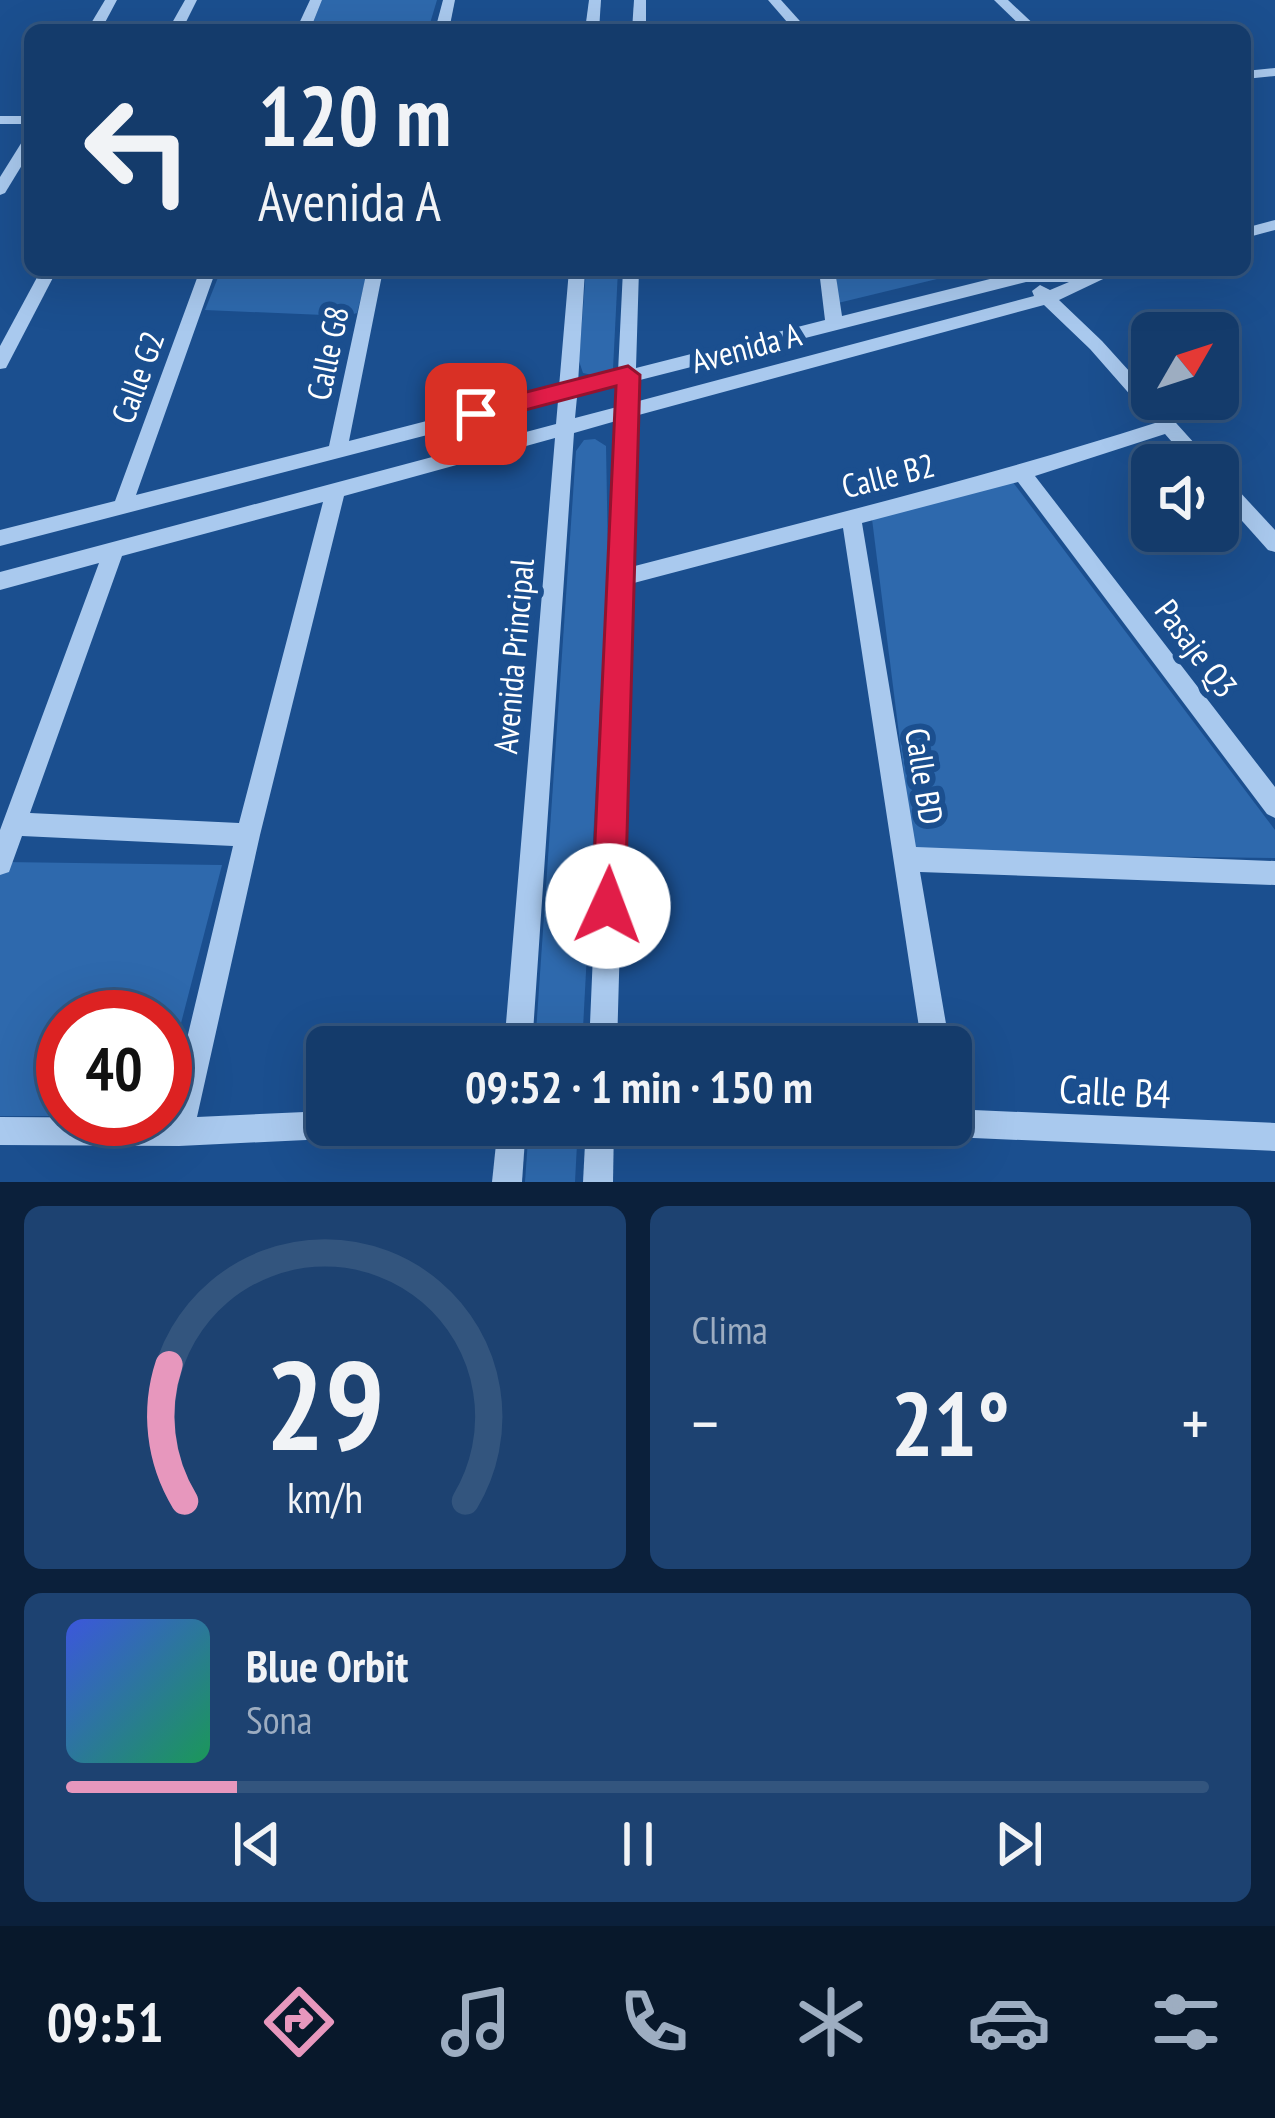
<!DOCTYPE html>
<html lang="es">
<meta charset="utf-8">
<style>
:root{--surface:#143b6b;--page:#1d4271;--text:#f1f3f6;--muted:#9dadc1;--line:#33557e;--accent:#e797bd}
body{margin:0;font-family:"PT Sans Narrow",sans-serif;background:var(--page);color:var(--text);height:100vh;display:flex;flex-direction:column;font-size:45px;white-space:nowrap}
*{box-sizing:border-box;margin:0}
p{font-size:39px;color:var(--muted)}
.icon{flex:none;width:66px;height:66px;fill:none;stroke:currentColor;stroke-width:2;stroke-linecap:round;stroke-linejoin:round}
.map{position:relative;height:1182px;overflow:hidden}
.sheet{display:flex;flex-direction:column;gap:24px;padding:24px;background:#0b203b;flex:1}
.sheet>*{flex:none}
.hud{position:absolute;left:24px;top:24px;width:1227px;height:252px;border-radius:18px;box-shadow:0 12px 48px #0002,0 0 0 3px var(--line);background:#143b6b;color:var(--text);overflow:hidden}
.needle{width:78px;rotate:51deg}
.buttons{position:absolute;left:1131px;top:312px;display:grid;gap:24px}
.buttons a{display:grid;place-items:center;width:108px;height:108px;border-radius:18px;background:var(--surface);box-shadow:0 12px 48px #0002,0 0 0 3px var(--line);font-size:60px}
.speed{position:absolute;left:36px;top:990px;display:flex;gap:24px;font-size:60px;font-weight:700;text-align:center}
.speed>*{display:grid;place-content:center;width:156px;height:156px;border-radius:50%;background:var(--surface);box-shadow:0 12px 48px #0002,0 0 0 3px var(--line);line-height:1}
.speed .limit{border:18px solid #d22;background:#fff;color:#111}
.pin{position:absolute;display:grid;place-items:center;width:102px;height:102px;color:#fff;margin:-51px;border-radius:24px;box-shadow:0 6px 18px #0006}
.me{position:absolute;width:132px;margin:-66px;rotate:2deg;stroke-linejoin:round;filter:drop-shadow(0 0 9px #0008)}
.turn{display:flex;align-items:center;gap:42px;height:252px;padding:0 36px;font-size:54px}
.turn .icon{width:156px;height:156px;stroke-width:2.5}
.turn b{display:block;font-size:84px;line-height:102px}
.big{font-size:90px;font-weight:700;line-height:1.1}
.sheet .card{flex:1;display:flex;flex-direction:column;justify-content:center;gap:18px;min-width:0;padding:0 42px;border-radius:18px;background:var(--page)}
.sheet .dial{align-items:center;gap:0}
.dial svg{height:312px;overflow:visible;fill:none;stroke:var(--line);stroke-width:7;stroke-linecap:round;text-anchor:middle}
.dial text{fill:var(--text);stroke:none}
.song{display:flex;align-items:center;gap:36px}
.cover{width:144px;height:144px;border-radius:18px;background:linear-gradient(135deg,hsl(230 70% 55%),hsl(150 70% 35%))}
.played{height:12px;border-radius:6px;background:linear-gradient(90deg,var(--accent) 15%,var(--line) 15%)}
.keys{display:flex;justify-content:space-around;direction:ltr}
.heat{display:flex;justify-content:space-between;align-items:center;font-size:66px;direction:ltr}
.sheet .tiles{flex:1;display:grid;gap:24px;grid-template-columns:1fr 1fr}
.card:last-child{grid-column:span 2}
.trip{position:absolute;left:306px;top:1026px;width:666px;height:120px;border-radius:18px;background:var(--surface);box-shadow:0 12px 48px #0002,0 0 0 3px var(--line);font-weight:700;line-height:120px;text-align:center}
.tabs{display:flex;height:192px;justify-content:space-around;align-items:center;background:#08182b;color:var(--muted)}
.tabs .icon{width:84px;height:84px}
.tabs .selected{color:var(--accent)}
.tabs b{font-size:54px;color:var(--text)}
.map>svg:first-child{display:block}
.green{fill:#2e69ad}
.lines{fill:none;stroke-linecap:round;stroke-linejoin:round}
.minor{fill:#a9c9ee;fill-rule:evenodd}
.route{fill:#e11d48;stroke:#92132f;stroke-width:3}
.labels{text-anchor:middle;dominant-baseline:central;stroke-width:12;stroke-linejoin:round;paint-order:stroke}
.street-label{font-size:33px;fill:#fff;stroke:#1b4f8f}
.near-street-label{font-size:39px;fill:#fff;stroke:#1b4f8f}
</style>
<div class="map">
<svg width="1275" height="1182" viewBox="0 0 1275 1182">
<rect width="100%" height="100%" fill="#1b4f8f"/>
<g class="green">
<path d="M322,0h115l-9,30h-118z"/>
<path d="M221,270h147l-11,43 -10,3 -142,-6z"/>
<path d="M586,270h32l-5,99 -16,7 -14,-3 -4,-12z"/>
<path d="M836,270h138l-136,33z"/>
<path d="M595,439l11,7 2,112 -26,489h-47l41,-596 8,-11z"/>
<path d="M1012,481l263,349v28l-361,-5 -42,-334z"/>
<path d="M4,862l218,3 -57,220v-68h-102v99h-63v-242z"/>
<path d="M529,1125h49l-3,57h-50z"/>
</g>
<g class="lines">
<g class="minor">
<path d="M105,0h12l-16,30h-14z"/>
<path d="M185,0h12l-15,30h-14z"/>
<path d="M310,0h12l-12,30h-14z"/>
<path d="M443,0h12l-6,30h-14z"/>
<path d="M589,0h12l-2,30h-14z"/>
<path d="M634,0h12v30h-14z"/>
<path d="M768,0h13l27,30h-14z"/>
<path d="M994,0h14l32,30h-15z"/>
<path d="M1275,68v8l-30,3v-8z"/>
<rect x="0" y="116" width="30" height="8"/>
<path d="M30,136v16l-25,41 -5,2v-18l25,-40z"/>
<path d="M1275,220v10l-30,8v-10z"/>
<path d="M41,270h16l-51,98 -6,1v-23z"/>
<path d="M200,270h16l-80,225 193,-49 38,-176h16l-34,171 210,-54 10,-117h16l-7,113 40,-11 5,-102h16l-3,98 189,-48 -6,-50h16l7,46 184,-46 55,1 7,3 11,-4h23l-63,30 43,41 112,124h-22l-27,-31 -130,42 240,311v31l-8,-4 -249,-332 -156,41 54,324 359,14v24l-355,-13 30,175h-28l-79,-519 -213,56 -13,463h-28l27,-626 -42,12 -42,614h-28l51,-609 -211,58 -84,339 -63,282 130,-6v14h14l-4,10 -10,4 -148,7 -179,-1v-28l168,1 65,-272 -211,-10 -13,36 -9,3v-45l99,-267 -99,27v-18l556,-148 2,-23 -558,145v-16l115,-29zM1026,282h43l-19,8 -10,-5 -8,6 2,5 -399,106 1,-21zM1044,305l46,44 65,74c-175,56 -348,98 -524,144l4,-151zM618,386l-1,21 -42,11 2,-21zM323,502l-84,321 -209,-10 92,-257z"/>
<path d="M1218,473l7,3 50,54v22l-7,-2 -50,-56z"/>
<path d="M951,1109l324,14v28l-324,-14 -10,-4 -3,-8h13z"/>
<path d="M498,1125h28l-4,57h-30z"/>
<path d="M586,1125h28l-1,57h-30z"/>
</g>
</g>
<path class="route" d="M628,366l12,9 -15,531 -5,12 -12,5 -12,-5 -4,-12 24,-520 -140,37 -12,-9 12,-9z"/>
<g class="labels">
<g class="street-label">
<text transform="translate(746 347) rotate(-15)">Avenida A</text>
<text transform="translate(327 353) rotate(-78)">Calle G8</text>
<text transform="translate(137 377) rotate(-70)">Calle G2</text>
<text transform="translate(888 475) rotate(-14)">Calle B2</text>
<text transform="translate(1197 648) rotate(53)">Pasaje Q3</text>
<text transform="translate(513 656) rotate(-85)">Avenida Principal</text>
<text transform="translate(925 776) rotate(81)">Calle BD</text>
</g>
<g class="near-street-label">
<text transform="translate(1115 1091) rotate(3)">Calle B4</text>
</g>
</g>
</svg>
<div class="buttons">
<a><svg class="needle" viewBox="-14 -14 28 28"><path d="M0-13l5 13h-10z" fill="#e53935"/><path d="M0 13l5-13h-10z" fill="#9dadc1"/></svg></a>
<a><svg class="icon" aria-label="sound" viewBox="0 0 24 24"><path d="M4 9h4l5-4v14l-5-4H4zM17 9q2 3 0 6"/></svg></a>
</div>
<div class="speed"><div class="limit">40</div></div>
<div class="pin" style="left:476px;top:414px;background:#d93025"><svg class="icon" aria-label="arrive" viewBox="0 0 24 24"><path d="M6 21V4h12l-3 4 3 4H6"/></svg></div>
<svg class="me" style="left:608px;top:906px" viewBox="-20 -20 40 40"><circle r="19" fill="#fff"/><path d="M0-13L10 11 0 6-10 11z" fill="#e11d48"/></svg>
<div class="trip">09:52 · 1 min · 150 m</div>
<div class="hud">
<div class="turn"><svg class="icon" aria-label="left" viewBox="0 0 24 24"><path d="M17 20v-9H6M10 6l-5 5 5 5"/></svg><div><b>120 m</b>Avenida A</div></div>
</div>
</div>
<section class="sheet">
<div class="tiles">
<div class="card dial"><svg viewBox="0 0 100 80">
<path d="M14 69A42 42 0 1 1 86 69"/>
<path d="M14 69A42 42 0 0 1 10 34" stroke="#e797bd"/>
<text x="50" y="56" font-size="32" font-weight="700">29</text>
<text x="50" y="72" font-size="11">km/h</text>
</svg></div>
<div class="card"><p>Clima</p>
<div class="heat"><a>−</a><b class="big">21°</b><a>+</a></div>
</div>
<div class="card">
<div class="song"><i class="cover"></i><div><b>Blue Orbit</b><p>Sona</p></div></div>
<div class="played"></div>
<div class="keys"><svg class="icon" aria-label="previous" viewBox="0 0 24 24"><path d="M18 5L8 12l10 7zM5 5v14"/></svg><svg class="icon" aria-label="pause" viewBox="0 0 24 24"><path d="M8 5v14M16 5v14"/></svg><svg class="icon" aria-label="next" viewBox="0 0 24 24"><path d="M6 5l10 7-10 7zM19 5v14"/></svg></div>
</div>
</div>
</section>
<nav class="tabs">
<b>09:51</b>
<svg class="icon selected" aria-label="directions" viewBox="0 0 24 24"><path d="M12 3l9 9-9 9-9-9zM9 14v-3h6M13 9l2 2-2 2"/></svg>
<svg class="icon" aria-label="music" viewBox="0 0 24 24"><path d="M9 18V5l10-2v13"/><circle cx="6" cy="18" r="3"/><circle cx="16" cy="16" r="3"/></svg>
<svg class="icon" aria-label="phone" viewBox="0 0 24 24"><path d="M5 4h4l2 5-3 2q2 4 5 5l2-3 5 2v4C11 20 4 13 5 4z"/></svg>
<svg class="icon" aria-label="climate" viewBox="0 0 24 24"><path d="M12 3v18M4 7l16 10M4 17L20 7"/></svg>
<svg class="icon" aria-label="car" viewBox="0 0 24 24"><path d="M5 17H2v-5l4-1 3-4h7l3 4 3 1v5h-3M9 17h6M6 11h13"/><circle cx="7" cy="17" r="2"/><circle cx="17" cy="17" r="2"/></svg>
<svg class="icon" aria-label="filters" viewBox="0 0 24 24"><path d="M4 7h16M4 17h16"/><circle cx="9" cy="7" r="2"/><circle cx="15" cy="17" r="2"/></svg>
</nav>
